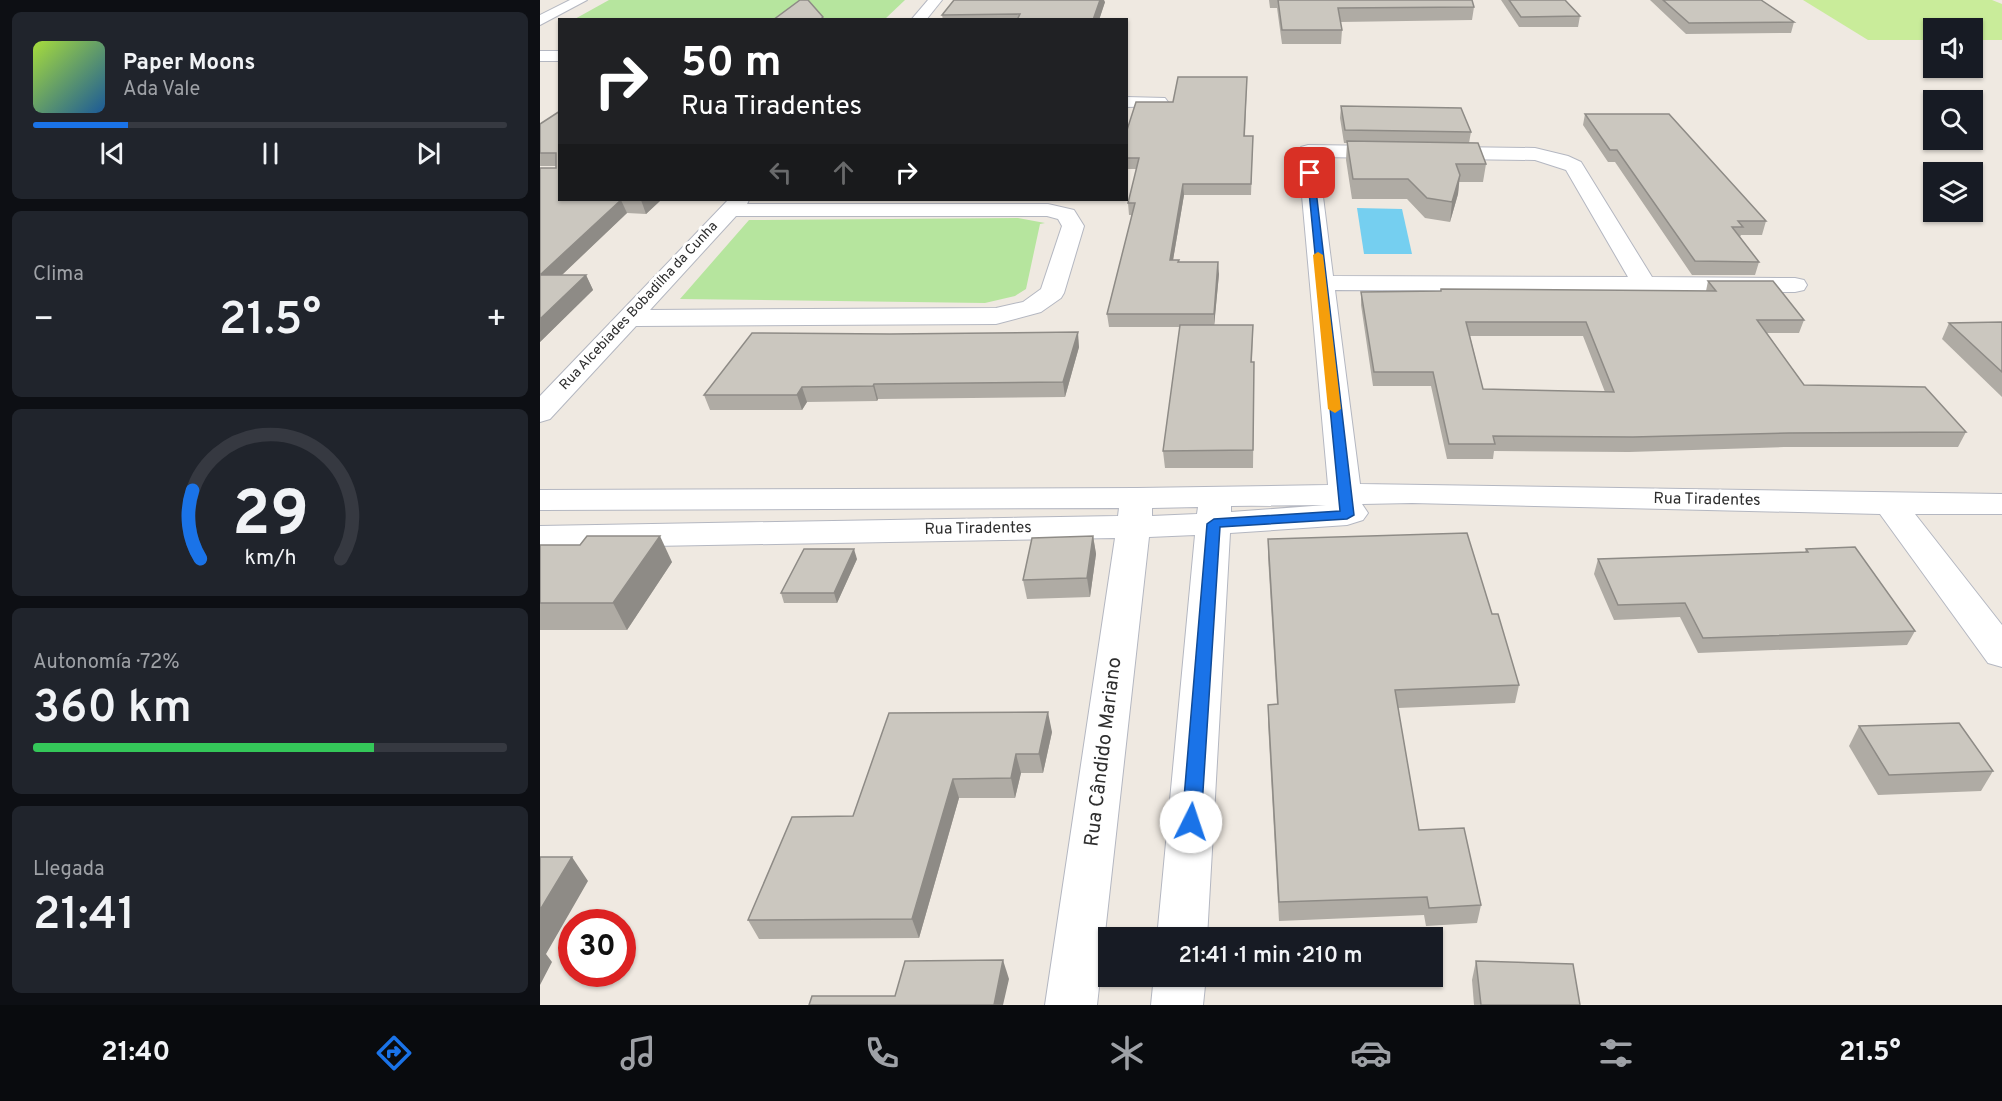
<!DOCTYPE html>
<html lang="es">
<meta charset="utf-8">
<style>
:root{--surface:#171b24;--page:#20242c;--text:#f1f3f6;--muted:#9ea1a6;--line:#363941;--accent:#1a73e8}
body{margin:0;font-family:Overpass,sans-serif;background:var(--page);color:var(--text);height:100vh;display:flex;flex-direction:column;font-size:22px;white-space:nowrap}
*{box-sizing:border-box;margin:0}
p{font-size:20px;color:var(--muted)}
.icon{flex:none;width:33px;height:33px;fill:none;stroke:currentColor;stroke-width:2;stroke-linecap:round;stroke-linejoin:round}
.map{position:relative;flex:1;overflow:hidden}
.drawer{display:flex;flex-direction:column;gap:12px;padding:12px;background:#0d0f14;width:540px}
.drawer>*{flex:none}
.top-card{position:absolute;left:18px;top:18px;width:570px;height:183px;border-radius:0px;box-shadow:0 2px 4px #0004;background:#202124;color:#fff;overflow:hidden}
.fabs{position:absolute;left:1383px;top:18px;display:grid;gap:12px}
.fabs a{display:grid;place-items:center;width:60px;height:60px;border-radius:0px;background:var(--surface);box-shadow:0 2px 4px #0004;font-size:30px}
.speed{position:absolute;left:18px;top:909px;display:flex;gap:12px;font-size:30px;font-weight:700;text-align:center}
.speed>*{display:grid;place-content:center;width:78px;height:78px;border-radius:50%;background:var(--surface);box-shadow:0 2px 4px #0004;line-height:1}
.speed .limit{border:9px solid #d22;background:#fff;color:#111}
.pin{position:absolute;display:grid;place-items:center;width:51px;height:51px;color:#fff;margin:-26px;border-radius:12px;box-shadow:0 3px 9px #0006}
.me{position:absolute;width:66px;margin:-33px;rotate:4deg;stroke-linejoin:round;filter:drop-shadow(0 0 4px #0008)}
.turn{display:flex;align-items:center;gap:21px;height:126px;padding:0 24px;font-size:27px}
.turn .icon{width:78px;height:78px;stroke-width:2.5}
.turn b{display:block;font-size:42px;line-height:51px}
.lanes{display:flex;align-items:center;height:57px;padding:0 24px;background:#0003;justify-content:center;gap:30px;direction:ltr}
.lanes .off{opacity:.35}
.big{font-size:45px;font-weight:600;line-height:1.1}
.drawer .card{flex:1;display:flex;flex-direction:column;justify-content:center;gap:9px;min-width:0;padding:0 21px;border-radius:9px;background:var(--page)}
.drawer .dial{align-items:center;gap:0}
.dial svg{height:156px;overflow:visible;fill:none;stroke:var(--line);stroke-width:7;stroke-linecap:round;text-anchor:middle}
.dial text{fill:var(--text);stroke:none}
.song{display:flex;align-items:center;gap:18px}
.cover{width:72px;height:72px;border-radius:9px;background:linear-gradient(135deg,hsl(80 70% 55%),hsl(210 70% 35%))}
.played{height:6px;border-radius:3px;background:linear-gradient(90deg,var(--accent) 20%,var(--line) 20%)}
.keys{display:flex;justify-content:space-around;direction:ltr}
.heat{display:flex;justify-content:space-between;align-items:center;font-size:33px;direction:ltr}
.charge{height:9px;border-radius:4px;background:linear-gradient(90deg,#34c759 72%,var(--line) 0)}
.trip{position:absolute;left:558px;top:927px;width:345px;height:60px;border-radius:0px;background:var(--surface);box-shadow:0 2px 4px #0004;font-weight:600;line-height:60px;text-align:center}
.tab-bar{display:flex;height:96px;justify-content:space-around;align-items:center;background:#090b0e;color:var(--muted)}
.tab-bar .icon{width:42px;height:42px}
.tab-bar .active{color:var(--accent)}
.tab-bar b{font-size:27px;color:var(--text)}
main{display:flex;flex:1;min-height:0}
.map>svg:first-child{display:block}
.green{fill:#b6e59e}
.pitch{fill:#c9ec9a}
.water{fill:#75cff0}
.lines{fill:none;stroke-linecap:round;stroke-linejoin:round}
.minor-casing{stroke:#b4b7c1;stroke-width:2}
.minor{fill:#fff;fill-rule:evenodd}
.wall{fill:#afaba4;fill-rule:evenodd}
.shaded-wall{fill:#8e8b86}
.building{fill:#cbc7bf;stroke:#8e8b86;stroke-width:1.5;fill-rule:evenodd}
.route{fill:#1a73e8;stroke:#114b97;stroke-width:1.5}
.slow{fill:#f59e0b}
.labels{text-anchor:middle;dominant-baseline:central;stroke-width:6;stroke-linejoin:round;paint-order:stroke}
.far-street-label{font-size:14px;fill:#2e2e2e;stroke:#fff}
.street-label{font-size:16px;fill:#2e2e2e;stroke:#fff}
.near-street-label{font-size:20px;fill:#2e2e2e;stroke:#fff}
</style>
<main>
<section class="drawer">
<div class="card">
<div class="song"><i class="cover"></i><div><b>Paper Moons</b><p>Ada Vale</p></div></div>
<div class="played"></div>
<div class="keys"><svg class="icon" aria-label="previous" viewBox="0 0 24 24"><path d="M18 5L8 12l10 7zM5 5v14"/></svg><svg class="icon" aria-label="pause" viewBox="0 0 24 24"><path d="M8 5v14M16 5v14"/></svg><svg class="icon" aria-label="next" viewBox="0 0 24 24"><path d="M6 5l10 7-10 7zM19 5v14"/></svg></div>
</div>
<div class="card"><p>Clima</p>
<div class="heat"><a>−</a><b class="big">21.5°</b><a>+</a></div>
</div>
<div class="card dial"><svg viewBox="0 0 100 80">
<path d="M14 69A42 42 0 1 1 86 69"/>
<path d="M14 69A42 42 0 0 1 10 34" stroke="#1a73e8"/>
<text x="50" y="56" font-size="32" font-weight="700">29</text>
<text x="50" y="72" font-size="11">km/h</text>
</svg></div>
<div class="card"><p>Autonomía · 72%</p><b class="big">360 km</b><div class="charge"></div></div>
<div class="card"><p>Llegada</p><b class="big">21:41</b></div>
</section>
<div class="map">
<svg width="1462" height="1005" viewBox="0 0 1462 1005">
<rect width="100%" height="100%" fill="#efe9e1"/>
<g class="green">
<path d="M69,0h296l-20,19 -312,1z"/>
<path d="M478,218l27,5 -5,1 -14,65 -11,7 -30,7 -305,-4 69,-79z"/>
</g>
<path class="pitch" d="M1263,0h189l10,4v36h-29l-1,-12h-38l-1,12h-65z"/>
<path class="water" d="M817,208l45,1 10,45h-48z"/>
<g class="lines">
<defs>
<g id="minor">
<path d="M30,0h17l-47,25v-10z"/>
<path d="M388,0h14l-16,20h-15z"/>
<rect x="0" y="51" width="20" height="10"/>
<path d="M586,97l39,1 3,4 -3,4 -39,1z"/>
<path d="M768,145l227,3 33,8 13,6 71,115 143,1 9,2 3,5 -3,5 -9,2 -460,-2 25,194 642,10v20h-87l87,111v42l-14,-4 -108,-149 -468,-11 -50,1 6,9 -5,7 -16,5 -117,8 -23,405h-50l38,-403 -46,2 -52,468h-52l70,-467 -575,10v-22l578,-10 1,-8 -579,2v-20l597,-2 191,-3 -30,-334 3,-4zM778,157l217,3 31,10 62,107 -295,-1zM786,505l-95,7v-6zM658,507l-1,7 -45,2v-8z"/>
<path d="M188,200h21l-2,4h301l26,6 10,16 -20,67 -3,5 -20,14 -45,12 -360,2 -86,93 -10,3v-26zM196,216h311l11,3 4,7 -21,63 -18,13 -27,6 -346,2z"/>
<path d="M614,976h52l-3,29h-52z"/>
</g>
</defs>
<use href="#minor" class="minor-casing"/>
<use href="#minor" class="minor"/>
</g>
<g class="wall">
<path d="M729,0h203l2,7 -2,13 -132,2 2,8 -1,14h-59l-5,-36h-7z"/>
<path d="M961,0h64l15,16 -2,11h-59z"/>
<path d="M1110,0h111l33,22 -3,11 -105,1z"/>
<path d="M565,2l-6,18h-156l-1,-5z"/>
<path d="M707,77l-2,59h8l-2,59h-67l-11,65 46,14 -5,51h39l-1,37h2v17l-1,89h-88l-2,-17 17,-124h-71l-2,-13 25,-99h-3l-1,-12 9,-34h-11v-36l47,-31z"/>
<path d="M801,106l130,26 -2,11 17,21 -3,18h-24l-1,12 -8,28 -25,-4 -18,-19h-55l-6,-39 1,-17h-3l-4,-25z"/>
<path d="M1045,114l181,107 -4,14h-21l-1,2 19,25 -4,13h-63l-77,-113h-7l-25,-37z"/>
<path d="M0,124l121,76 -15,14 -19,-1 -65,62h24l7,15 -53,52v-174h16v-2h-16z"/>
<path d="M303,200h149l-1,1z"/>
<path d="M1168,281l96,39 -5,13h-32l37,52 162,47 -8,15h-174l-155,5 -135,-1 -1,8h-46l-16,-73h-58l-12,-81v-13l79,-1 1,-2 265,2zM930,336h113l22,56 -122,-3z"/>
<path d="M1462,322v75l-60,-58 7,-16z"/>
<path d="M539,347l-14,50 -187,2 -1,2 -70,1 -5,8h-92l-6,-15z"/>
<path d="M553,536l3,18 -6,43 -63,2 -4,-19z"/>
<path d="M728,539l224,75 27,71 -4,18 -117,5 21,122 62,75 -4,18 -51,3 -2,-11 -145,6 -11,-198v-18l9,-1 -9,-147z"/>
<path d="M0,545l132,17 -45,68h-87z"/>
<path d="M1266,549l109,82 -8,14 -209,8 -18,-36 -66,3 -20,-46 4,-15 207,-7z"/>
<path d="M317,559l-20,44h-53l-3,-10z"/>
<path d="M1319,726l134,45 -12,20 -103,4 -29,-49z"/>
<path d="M512,732l-9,41h-22l-6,25h-56l-40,140 -160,1 -11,-19 105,-104z"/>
<path d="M936,961l104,44h-106l-2,-25z"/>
</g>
<g class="shaded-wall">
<path d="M560,0h4l1,2 -6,18h-6z"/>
<path d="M920,175l-2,19 -8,28 2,-20z"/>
<path d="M643,184l1,11 -13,77 -1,-12z"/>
<path d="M81,200l6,13 -81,77 -6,-15z"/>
<path d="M101,200h20l-15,14z"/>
<path d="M678,262l1,12 -5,53v-13z"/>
<path d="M46,275l7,15 -53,52v-23z"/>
<path d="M538,332l1,15 -14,50 -2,-15z"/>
<path d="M334,384l4,15 -1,2 -4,-15z"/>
<path d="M262,387l5,15 -5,8 -5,-15z"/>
<path d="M120,536l12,26 -45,68 -14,-27z"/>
<path d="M553,536l3,18 -6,43 -3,-19z"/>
<path d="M314,549l3,10 -20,44 -3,-10z"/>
<path d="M508,712l4,20 -9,41 -4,-19z"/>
<path d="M476,754l5,19 -6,25 -4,-20z"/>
<path d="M413,779l6,19 -40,140 -7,-19z"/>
<path d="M32,857l16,24 -42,73 6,8 -12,23v-75z"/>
<path d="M463,960l6,19 -6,26h-9z"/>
</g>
<g class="building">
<path d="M260,0h8l15,17 -3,3h-47z"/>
<path d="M414,0h146l-7,20h-76l3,-6 -78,1z"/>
<path d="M738,0h194l2,7 -136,1 4,22h-60z"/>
<path d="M969,0h56l15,16 -59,1z"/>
<path d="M1123,0h98l33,22 -105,1z"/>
<path d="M638,77h69l-3,59h9l-2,48h-68l-13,76h9l-1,2h40l-4,52h-107l28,-111h-7l11,-45h-13v-25l10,-31h37z"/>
<path d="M801,106l120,2 10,24 -126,-2z"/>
<path d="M20,111v89h81h-20l-81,75v-107h16v-15h-16v-29z"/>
<path d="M1045,114h84l97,107h-28l5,6h-11l27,35 -64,-1 -78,-111h-7z"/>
<path d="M807,141l131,2 8,21h-30l4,11 -8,27 -25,-4 -19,-19h-55z"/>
<path d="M0,275h46l-46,44z"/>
<path d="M1168,281h65l31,39h-47l47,65 121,2 41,45 -177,1 -156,4 -140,-1 2,8h-46l-16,-72h-59l-13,-80 80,-1v-2l275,2zM926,322h120l28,70 -131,-3z"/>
<path d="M1462,322v50l-53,-49z"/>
<path d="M640,325h73l-2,37h3l-1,88 -90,1z"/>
<path d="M538,332l-15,50 -189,2 -1,2 -71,1 -5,8h-93l48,-62 138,1z"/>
<path d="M927,533l25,81h6l21,71 -124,5 24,140 45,-2 17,77 -52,3 -2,-11 -148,5 -11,-197 10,-1 -10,-165z"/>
<path d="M47,536h73l-47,67h-73v-58h40z"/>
<path d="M553,536l-6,42 -64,2 9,-42z"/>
<path d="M1315,547l60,84 -212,7 -18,-35 -67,2 -20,-46 210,-7 -2,-3z"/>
<path d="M264,549h50l-20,44h-53z"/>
<path d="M508,712l-9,42h-23l-5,24 -58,1 -41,140 -164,1 44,-103 61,-1 36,-103z"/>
<path d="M1419,723l34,48 -104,4 -30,-49z"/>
<path d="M0,857h32l-32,53z"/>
<path d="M463,960l-9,45h-185l3,-9h83l10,-35z"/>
<path d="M936,961l97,3 7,41h-99z"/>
</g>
<path class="route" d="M767,171l7,2 40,342 -7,4 -127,8 -19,295 -3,6 -7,2 -7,-2 -2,-6 25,-298 7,-5 126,-8z"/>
<path class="slow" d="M778,252l5,3 18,154 -6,4 -7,-4 -15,-154z"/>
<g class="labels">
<g class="far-street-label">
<text transform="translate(99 306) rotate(-47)">Rua Alcebiades Bobadilha da Cunha</text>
</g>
<g class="street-label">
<text transform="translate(1167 500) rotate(1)">Rua Tiradentes</text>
<text transform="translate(438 529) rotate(-1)">Rua Tiradentes</text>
</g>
<g class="near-street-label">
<text transform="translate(564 752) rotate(-83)">Rua Cândido Mariano</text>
</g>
</g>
</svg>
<div class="fabs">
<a><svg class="icon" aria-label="sound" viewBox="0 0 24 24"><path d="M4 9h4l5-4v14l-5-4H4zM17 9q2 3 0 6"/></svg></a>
<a><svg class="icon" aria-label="search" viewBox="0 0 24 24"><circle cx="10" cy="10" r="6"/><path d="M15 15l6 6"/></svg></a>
<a><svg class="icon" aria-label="layers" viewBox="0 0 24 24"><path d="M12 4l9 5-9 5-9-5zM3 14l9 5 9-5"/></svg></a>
</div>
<div class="speed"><div class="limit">30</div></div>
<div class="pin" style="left:770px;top:173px;background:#d93025"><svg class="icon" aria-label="arrive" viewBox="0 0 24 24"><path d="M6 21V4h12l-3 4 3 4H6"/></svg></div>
<svg class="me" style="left:651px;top:822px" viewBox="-20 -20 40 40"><circle r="19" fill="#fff"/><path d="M0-13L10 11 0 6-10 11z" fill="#1a73e8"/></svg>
<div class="trip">21:41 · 1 min · 210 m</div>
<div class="top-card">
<div class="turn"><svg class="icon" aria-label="right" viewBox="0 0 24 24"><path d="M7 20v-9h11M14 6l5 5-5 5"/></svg><div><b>50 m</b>Rua Tiradentes</div></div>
<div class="lanes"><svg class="icon off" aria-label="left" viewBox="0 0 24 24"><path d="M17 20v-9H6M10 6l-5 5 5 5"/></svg><svg class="icon off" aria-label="ahead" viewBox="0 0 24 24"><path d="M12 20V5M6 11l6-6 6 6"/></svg><svg class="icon" aria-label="right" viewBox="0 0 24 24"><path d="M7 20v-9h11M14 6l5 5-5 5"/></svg></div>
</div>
</div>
</main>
<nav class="tab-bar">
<b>21:40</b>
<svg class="icon active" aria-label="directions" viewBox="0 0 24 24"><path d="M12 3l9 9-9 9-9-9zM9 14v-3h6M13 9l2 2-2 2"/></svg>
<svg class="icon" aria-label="music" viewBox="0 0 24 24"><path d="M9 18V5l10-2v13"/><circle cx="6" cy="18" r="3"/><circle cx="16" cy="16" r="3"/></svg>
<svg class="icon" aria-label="phone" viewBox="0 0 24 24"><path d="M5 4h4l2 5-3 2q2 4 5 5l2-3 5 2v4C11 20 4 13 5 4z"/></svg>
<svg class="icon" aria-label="climate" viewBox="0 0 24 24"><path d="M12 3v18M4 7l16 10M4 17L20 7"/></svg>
<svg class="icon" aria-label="car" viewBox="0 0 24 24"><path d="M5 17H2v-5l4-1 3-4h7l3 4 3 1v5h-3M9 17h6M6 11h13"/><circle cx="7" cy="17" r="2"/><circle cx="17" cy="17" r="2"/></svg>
<svg class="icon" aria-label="filters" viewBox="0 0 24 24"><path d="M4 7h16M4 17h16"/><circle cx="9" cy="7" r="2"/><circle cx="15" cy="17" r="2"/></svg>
<b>21.5°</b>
</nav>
